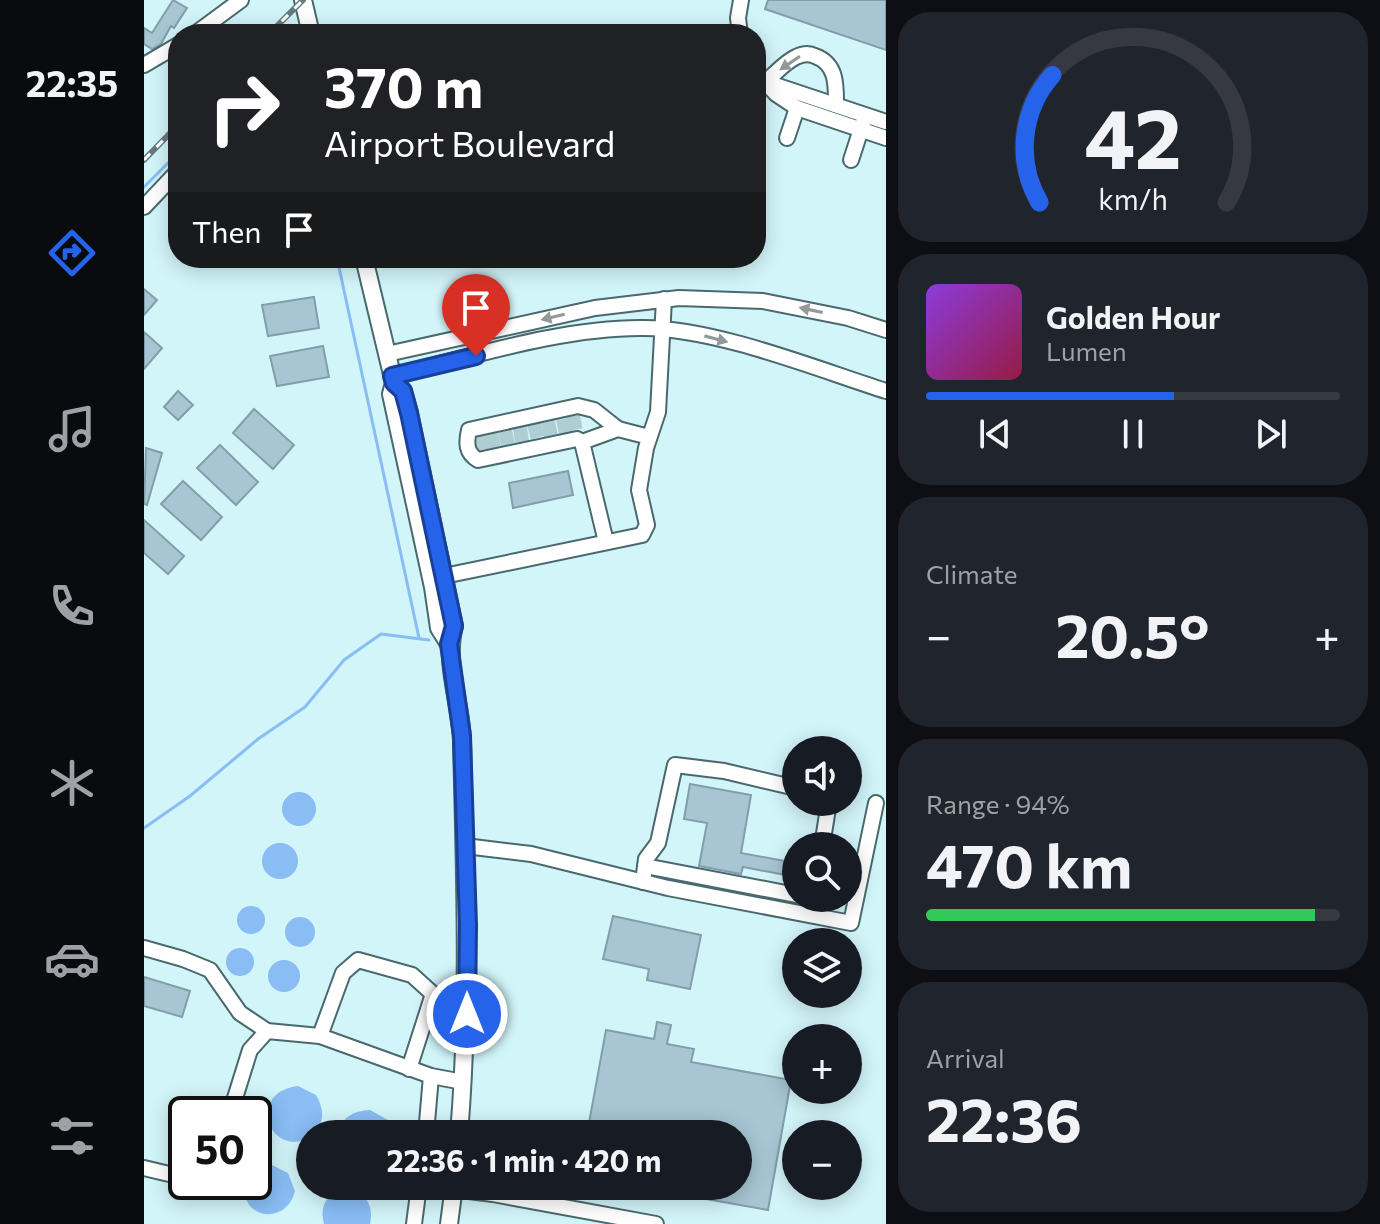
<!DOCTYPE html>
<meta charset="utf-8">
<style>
:root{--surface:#171b24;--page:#20242c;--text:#f1f3f6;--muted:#9ea1a6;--line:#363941;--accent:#2563eb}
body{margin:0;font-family:Commissioner,sans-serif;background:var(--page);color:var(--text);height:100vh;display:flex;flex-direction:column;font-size:30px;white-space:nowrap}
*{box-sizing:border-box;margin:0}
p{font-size:26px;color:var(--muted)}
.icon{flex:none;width:44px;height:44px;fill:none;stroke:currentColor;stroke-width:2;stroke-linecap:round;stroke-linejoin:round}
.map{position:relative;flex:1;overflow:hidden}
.sheet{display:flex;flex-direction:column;gap:12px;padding:12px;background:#0d0f14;width:494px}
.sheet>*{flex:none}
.guide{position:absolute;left:24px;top:24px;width:598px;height:244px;border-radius:32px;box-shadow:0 4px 20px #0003;background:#202124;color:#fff;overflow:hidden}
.controls{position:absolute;left:638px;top:736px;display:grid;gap:16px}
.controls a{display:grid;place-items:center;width:80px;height:80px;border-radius:50%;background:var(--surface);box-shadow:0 4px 20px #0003;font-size:40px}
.speed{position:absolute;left:24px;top:1096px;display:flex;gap:16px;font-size:40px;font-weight:700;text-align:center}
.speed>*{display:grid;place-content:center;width:104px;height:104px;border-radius:50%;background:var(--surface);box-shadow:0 4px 20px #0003;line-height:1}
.speed .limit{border:4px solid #111;border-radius:12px;background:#fff;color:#111}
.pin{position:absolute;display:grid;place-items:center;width:68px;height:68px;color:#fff;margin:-82px -34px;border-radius:50% 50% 50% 0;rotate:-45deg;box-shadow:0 0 8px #0007}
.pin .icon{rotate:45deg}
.me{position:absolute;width:88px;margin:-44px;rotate:0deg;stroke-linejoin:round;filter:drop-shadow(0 0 6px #0008)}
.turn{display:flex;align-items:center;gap:28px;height:168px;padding:0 24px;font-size:36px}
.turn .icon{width:104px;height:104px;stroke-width:2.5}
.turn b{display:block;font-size:56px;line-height:68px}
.then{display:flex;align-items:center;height:76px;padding:0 24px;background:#0003;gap:16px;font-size:30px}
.big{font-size:60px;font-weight:700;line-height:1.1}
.sheet .card{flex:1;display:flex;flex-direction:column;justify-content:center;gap:12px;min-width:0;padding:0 28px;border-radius:32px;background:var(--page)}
.sheet .dial{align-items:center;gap:0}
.dial svg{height:208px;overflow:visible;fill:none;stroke:var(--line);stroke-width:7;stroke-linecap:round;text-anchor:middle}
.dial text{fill:var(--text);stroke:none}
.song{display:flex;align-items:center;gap:24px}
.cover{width:96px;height:96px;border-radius:12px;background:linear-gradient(135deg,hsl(270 70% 55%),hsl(340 70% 35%))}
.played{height:8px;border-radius:4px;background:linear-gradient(90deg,var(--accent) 60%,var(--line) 60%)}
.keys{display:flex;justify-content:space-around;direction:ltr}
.heat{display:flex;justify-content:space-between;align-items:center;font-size:44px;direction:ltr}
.charge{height:12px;border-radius:6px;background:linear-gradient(90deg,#34c759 94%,var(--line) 0)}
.trip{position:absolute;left:152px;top:1120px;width:456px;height:80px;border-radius:40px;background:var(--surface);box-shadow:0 4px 20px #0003;font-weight:700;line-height:80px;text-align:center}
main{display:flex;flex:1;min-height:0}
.tab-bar{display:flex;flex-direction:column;width:144px;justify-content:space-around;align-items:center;background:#090b0e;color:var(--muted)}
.tab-bar .icon{width:56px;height:56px}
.tab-bar .current{color:var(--accent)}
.tab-bar b{font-size:36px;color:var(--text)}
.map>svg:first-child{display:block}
.water{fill:#89bdf4}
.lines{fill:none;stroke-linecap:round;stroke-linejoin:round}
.stream{stroke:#89bdf4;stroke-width:3}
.building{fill:#a7c5d3;stroke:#819eab;stroke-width:2}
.minor-tunnel{stroke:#afced3;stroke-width:14;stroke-dasharray:14 7;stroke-linecap:butt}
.minor-casing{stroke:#49696d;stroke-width:18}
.major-casing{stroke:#49696d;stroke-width:20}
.minor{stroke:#fff;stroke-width:14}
.major{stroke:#fff;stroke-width:16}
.rail-casing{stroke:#657b7e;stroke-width:6}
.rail{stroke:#fff;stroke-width:3;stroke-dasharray:9;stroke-linecap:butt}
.oneway{fill:#92999a}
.route-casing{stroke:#184099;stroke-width:20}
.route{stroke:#2563eb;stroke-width:14}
</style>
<main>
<nav class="tab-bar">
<b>22:35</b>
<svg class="icon current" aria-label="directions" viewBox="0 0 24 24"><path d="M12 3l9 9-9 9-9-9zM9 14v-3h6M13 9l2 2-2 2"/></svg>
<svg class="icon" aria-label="music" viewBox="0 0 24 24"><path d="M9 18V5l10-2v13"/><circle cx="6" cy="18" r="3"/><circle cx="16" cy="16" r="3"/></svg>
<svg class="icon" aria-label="phone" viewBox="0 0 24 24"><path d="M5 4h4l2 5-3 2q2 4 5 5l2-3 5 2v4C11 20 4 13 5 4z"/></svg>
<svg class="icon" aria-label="climate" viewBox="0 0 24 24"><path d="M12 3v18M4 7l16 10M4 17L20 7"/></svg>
<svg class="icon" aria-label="car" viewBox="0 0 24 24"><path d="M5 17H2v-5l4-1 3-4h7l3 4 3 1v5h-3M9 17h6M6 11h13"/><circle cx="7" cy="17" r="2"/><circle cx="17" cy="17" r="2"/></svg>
<svg class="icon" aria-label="filters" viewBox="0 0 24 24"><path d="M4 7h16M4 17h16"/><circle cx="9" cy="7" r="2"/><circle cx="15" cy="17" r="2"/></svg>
</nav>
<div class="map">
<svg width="742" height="1224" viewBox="0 0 742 1224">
<rect width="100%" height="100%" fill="#d2f5fa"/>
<g class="water">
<circle cx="155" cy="809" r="17"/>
<circle cx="136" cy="861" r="18"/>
<circle cx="107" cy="920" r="14"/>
<circle cx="156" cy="932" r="15"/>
<circle cx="96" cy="962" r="14"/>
<circle cx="140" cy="976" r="16"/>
<path d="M154,1086l18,9c8,14 9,26 -2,39h-4v4c-42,20 -64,-46 -12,-52z"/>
<path d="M226,1110l18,10 6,14h-57c5,-17 16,-23 33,-24z"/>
<path d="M126,1164l18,9 7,18c-8,33 -52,31 -52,-7l11,-2v-13z"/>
<path d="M195,1190c22,-3 36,12 31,34h-46c-4,-16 0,-26 15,-34z"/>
</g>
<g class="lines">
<g class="stream">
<path d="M0,187l34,-34"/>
<path d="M193,258l82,380"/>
<path d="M0,828l46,-32 68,-57 47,-32 39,-47 37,-26 48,6"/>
</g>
</g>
<g class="building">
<path d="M29,0l14,8 -13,20 -3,-2 -10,18 -9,5 -8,-5v-16l8,5z"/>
<path d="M624,0h118v50l-121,-41z"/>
<path d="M0,289l13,11 -13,15z"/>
<path d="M170,297l5,31 -51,8 -6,-31z"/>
<path d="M0,332l18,16 -18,21z"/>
<path d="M179,346l6,31 -52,9 -7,-30z"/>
<path d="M34,391l15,14 -15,15 -14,-13z"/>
<path d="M110,409l40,36 -21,24 -40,-36z"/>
<path d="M76,445l38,37 -22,23 -39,-37z"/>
<path d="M2,448l16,5 -15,52 -3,-1z"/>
<path d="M424,471l5,24 -60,13 -4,-25z"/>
<path d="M39,481l39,36 -21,23 -40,-36z"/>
<path d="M0,520l40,36 -16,18 -24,-21z"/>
<path d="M546,784l61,11 -10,58 55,10v14l-53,-10 -2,7 -42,-8 8,-43 -23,-4z"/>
<path d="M469,916l88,19 -11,54 -43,-9 2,-11 -46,-10z"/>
<path d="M0,977l46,14 -8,26 -38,-11z"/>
<path d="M513,1022l14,3 -4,19 27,5 -3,13 100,18 -23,130 -85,-15 2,-9h53v-52h-151l19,-104 48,9z"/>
</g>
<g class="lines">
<g class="minor-tunnel">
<path d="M429,416l3,15"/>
<path d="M419,419l3,14"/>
<path d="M404,422l3,14"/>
<path d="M390,424l4,15"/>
<path d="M376,428l2,14"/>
<path d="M361,431l3,14"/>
<path d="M347,434l3,14"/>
<path d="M336,436l2,14"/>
</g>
<defs>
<g id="minor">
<path d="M51,34l46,-34"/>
<path d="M596,34l-2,-16 3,-18"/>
<path d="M0,65l34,-20"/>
<path d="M612,72l20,22 21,14 89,30"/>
<path d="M621,82c10,-8 20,-20 31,-25 6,-3 13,-4 19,-1 22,8 21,29 21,49"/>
<path d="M625,83l117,39"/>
<path d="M643,138l10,-30"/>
<path d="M707,160l12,-37"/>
<path d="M0,207l34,-36"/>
<path d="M243,354l208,-46 84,-10 84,3 85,17 38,12"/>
<path d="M248,376c79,-19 171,-49 252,-48 74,1 170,40 242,63"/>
<path d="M438,442l-5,-3 -99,21c-12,-7 -12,-17 -9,-30l109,-24 16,4 24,19"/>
<path d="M462,542l-24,-100 36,-13 31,8"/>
<path d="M300,576l198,-41 5,-10 -8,-35 7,-42 12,-36 6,-113"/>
<path d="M321,846l66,8 137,34 183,35 25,-120"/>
<path d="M678,846l7,-44"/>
<path d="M501,866l151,29"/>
<path d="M499,882l3,-23 12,-16 17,-78 49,6 72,17"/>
<path d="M0,948l39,11 27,11 30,43 27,18 53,5 111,40 32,6"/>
<path d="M176,1036l23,-63 15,-13 54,15 21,19 -24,75"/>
<path d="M86,1114l20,-64 17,-19"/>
<path d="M282,1134l5,-58"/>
<path d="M0,1168l42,10"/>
<path d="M309,1189l40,5 163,30"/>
<path d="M270,1224l5,-38"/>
</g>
<g id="major">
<path d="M159,0l8,34"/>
<path d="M220,258l30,125 -3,11 42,193 6,41 10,16"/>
<path d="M250,383l9,8 6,22 45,213c-10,38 7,77 8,115 3,132 8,262 -3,393"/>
<path d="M305,1224l5,-38"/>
</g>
</defs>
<use href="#minor" class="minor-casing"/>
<use href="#major" class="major-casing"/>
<use href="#minor" class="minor"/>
<use href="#major" class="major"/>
<defs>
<g id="rail">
<path d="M125,34l34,-34"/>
<path d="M0,160l34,-35"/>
</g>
</defs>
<use href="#rail" class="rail-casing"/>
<use href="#rail" class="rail"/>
</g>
<defs><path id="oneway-solid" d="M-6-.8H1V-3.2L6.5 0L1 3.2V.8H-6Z" transform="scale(2)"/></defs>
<g class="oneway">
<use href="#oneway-solid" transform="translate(646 63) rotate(146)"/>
<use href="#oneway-solid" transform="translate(667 310) rotate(-168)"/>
<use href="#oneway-solid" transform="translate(409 317) rotate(167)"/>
<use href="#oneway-solid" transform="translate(572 339) rotate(15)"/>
</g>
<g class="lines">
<defs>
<path id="route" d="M323,1014l1,-89 -6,-189 -13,-92 5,-18 -45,-213 -6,-22 -9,-8 -2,-7 84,-20"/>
</defs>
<use href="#route" class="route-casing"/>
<use href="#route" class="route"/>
</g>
</svg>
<div class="controls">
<a><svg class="icon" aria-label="sound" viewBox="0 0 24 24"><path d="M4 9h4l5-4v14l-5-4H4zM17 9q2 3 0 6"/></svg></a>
<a><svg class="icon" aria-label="search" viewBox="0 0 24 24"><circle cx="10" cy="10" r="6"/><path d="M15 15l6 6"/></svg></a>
<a><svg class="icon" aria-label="layers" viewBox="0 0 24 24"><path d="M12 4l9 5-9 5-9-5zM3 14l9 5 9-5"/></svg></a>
<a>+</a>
<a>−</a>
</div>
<div class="speed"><div class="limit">50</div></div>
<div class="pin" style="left:332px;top:356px;background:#d93025"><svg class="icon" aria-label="arrive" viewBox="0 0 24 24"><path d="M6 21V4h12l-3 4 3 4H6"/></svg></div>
<svg class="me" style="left:323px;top:1014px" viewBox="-20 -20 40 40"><circle r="17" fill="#2563eb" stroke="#fff" stroke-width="3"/><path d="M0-11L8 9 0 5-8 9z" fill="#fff"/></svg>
<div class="trip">22:36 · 1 min · 420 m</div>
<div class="guide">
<div class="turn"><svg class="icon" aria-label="right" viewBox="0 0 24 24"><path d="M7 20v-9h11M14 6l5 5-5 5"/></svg><div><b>370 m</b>Airport Boulevard</div></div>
<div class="then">Then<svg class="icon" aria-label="arrive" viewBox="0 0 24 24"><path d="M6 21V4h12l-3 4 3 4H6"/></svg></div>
</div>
</div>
<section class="sheet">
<div class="card dial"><svg viewBox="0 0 100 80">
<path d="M14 69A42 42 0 1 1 86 69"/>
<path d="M14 69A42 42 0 0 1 19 20" stroke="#2563eb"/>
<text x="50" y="56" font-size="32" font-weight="700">42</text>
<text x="50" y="72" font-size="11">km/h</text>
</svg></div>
<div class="card">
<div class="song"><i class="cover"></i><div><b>Golden Hour</b><p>Lumen</p></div></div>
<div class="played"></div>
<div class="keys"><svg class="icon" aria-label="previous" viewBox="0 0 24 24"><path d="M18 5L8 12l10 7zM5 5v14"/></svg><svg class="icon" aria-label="pause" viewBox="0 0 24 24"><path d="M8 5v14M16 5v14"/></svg><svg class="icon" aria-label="next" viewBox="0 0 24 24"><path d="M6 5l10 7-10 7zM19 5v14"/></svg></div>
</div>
<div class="card"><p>Climate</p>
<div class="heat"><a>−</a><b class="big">20.5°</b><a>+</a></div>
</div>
<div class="card"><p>Range · 94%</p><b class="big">470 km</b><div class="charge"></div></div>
<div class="card"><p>Arrival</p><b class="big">22:36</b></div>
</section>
</main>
